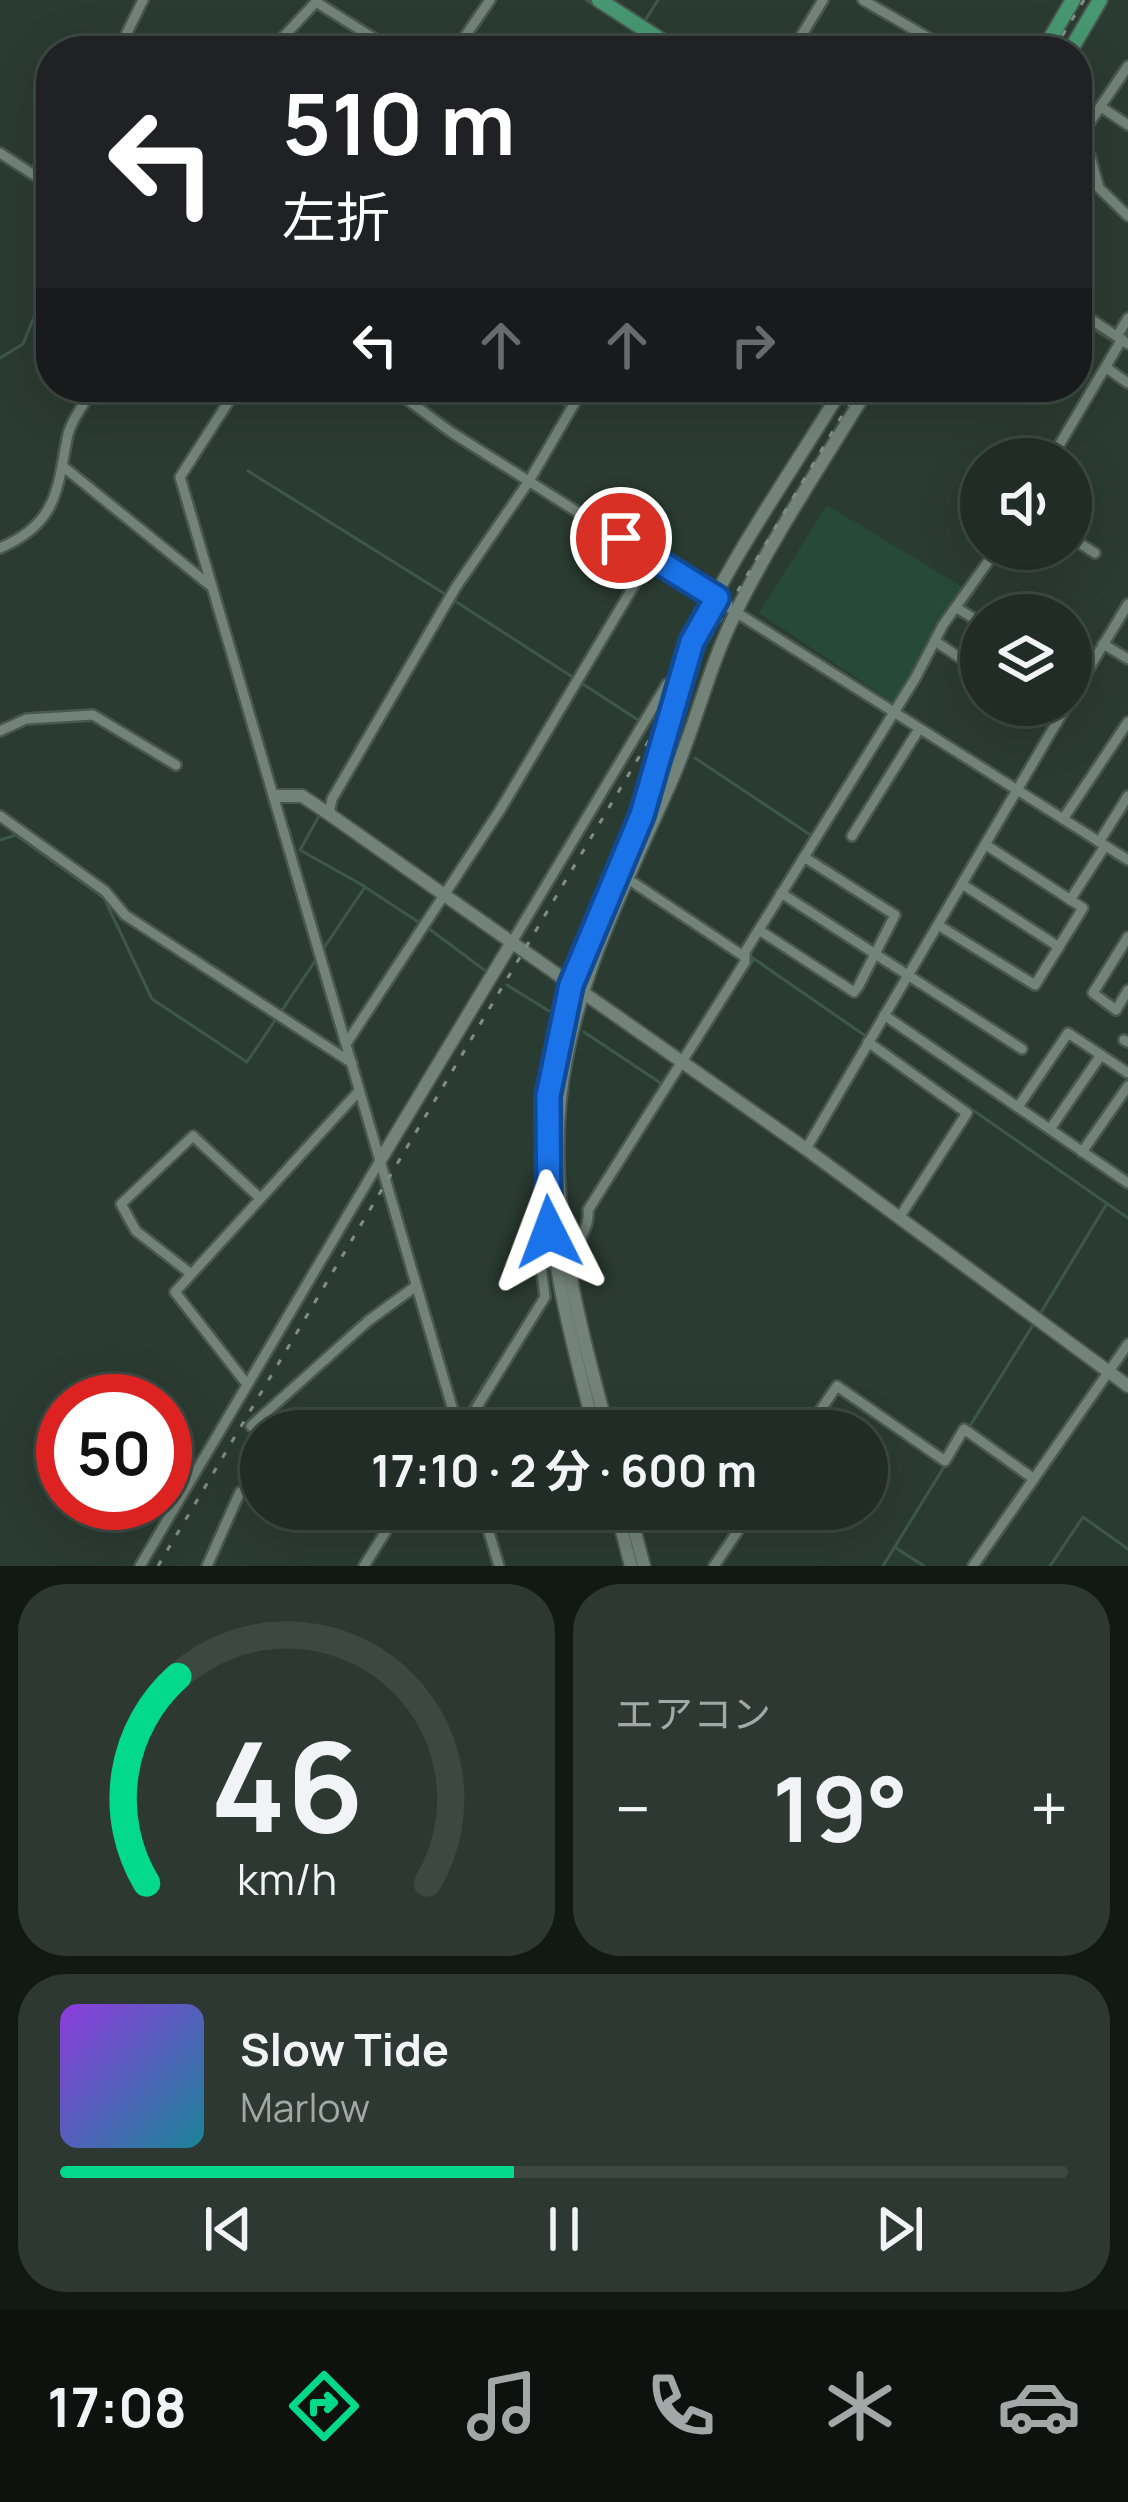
<!DOCTYPE html>
<html lang="ja">
<meta charset="utf-8">
<style>
:root{--surface:#202c25;--page:#2d3832;--text:#f1f3f6;--muted:#a2a7a7;--line:#3d4842;--accent:#02d98b}
body{margin:0;font-family:Manrope,"Noto Sans JP",sans-serif;background:var(--page);color:var(--text);height:100vh;display:flex;flex-direction:column;font-size:45px;white-space:nowrap}
*{box-sizing:border-box;margin:0}
p{font-size:39px;color:var(--muted)}
.icon{flex:none;width:66px;height:66px;fill:none;stroke:currentColor;stroke-width:2;stroke-linecap:round;stroke-linejoin:round}
.map{position:relative;height:1566px;overflow:hidden}
.panel{display:flex;flex-direction:column;gap:18px;padding:18px;background:#121814;flex:1}
.panel>*{flex:none}
.top-card{position:absolute;left:36px;top:36px;width:1056px;height:366px;border-radius:48px;box-shadow:0 12px 48px #0002,0 0 0 3px var(--line);background:#202124;color:#fff;overflow:hidden}
.controls{position:absolute;left:960px;top:438px;display:grid;gap:24px}
.controls a{display:grid;place-items:center;width:132px;height:132px;border-radius:50%;background:var(--surface);box-shadow:0 12px 48px #0002,0 0 0 3px var(--line);font-size:60px}
.speed{position:absolute;left:36px;top:1374px;display:flex;gap:24px;font-size:60px;font-weight:700;text-align:center}
.speed>*{display:grid;place-content:center;width:156px;height:156px;border-radius:50%;background:var(--surface);box-shadow:0 12px 48px #0002,0 0 0 3px var(--line);line-height:1}
.speed .limit{border:18px solid #d22;background:#fff;color:#111}
.pin{position:absolute;display:grid;place-items:center;width:102px;height:102px;color:#fff;margin:-51px;border:6px solid #fff;border-radius:50%;box-shadow:0 3px 12px #0007}
.me{position:absolute;width:132px;margin:-66px;rotate:357deg;stroke-linejoin:round;filter:drop-shadow(0 0 9px #0008)}
.turn{display:flex;align-items:center;gap:42px;height:252px;padding:0 48px;font-size:54px}
.turn .icon{width:156px;height:156px;stroke-width:2.5}
.turn b{display:block;font-size:84px;line-height:102px}
.lanes{display:flex;align-items:center;height:114px;padding:0 48px;background:#0003;justify-content:center;gap:60px;direction:ltr}
.lanes .off{opacity:.35}
.big{font-size:90px;font-weight:700;line-height:1.1}
.panel .card{flex:1;display:flex;flex-direction:column;justify-content:center;gap:18px;min-width:0;padding:0 42px;border-radius:48px;background:var(--page)}
.panel .dial{align-items:center;gap:0}
.dial svg{height:312px;overflow:visible;fill:none;stroke:var(--line);stroke-width:7;stroke-linecap:round;text-anchor:middle}
.dial text{fill:var(--text);stroke:none}
.song{display:flex;align-items:center;gap:36px}
.cover{width:144px;height:144px;border-radius:18px;background:linear-gradient(135deg,hsl(270 70% 55%),hsl(190 70% 35%))}
.played{height:12px;border-radius:6px;background:linear-gradient(90deg,var(--accent) 45%,var(--line) 45%)}
.keys{display:flex;justify-content:space-around;direction:ltr}
.heat{display:flex;justify-content:space-between;align-items:center;font-size:66px;direction:ltr}
.panel .tiles{flex:1;display:grid;gap:18px;grid-template-columns:1fr 1fr}
.card:last-child{grid-column:span 2}
.trip{position:absolute;left:240px;top:1410px;width:648px;height:120px;border-radius:60px;background:var(--surface);box-shadow:0 12px 48px #0002,0 0 0 3px var(--line);font-weight:700;line-height:120px;text-align:center}
.dock{display:flex;height:192px;justify-content:space-around;align-items:center;background:#0d120f;color:var(--muted)}
.dock .icon{width:84px;height:84px}
.dock .active{color:var(--accent)}
.dock b{font-size:54px;color:var(--text)}
.map>svg:first-child{display:block}
.green{fill:#264a37}
.lines{fill:none;stroke-linecap:round;stroke-linejoin:round}
.stream{stroke:#3d584b;stroke-width:3}
.street-casing{stroke:#49574f;stroke-width:14}
.secondary-casing{stroke:#49574f;stroke-width:16}
.primary-casing{stroke:#49574f;stroke-width:18}
.street{stroke:#728479;stroke-width:9}
.secondary{stroke:#728479;stroke-width:12}
.primary{stroke:#479772;stroke-width:14}
.rail{stroke:#818e86;stroke-width:3;stroke-dasharray:6 12;stroke-linecap:butt}
.route-casing{stroke:#114b97;stroke-width:30}
.route{stroke:#1a73e8;stroke-width:21}
</style>
<div class="map">
<svg width="1128" height="1566" viewBox="0 0 1128 1566">
<rect width="100%" height="100%" fill="#2a3b31"/>
<path class="green" d="M827,505l137,83 -66,118 -139,-93z"/>
<g class="lines">
<g class="stream">
<path d="M586,0l79,51"/>
<path d="M644,22l14,-22"/>
<path d="M462,51l34,-51"/>
<path d="M625,51l11,-18"/>
<path d="M1077,318l38,25"/>
<path d="M1126,334l2,-2"/>
<path d="M0,358l23,-14 17,-42 11,-5"/>
<path d="M540,387l27,20"/>
<path d="M1059,455l59,-100"/>
<path d="M248,471l197,123"/>
<path d="M455,601l119,77"/>
<path d="M963,608l31,-47"/>
<path d="M583,684l55,36"/>
<path d="M672,742l6,5"/>
<path d="M695,758l117,78"/>
<path d="M319,816l-19,34 64,36"/>
<path d="M0,840l16,-5 88,63 48,101 95,63 118,-175 55,36"/>
<path d="M428,928l59,44"/>
<path d="M753,947l-3,9 117,81"/>
<path d="M507,985l42,26"/>
<path d="M716,1016l38,-57"/>
<path d="M584,1032l78,52"/>
<path d="M885,1049l243,169"/>
<path d="M1040,1314l66,-109"/>
<path d="M968,1429l65,-104"/>
<path d="M454,1431l86,-135"/>
<path d="M896,1548l28,18"/>
<path d="M883,1566l64,-104"/>
<path d="M1050,1566l33,-49 45,32"/>
</g>
<defs>
<g id="street">
<path d="M863,0l88,51"/>
<path d="M118,51l25,-51"/>
<path d="M270,51l46,-49 78,49"/>
<path d="M455,51l35,-51"/>
<path d="M792,51l31,-51"/>
<path d="M1101,107l27,18"/>
<path d="M1077,141l51,-75"/>
<path d="M1077,142l13,14 9,32 29,28"/>
<path d="M0,153l51,33"/>
<path d="M35,175l16,-31"/>
<path d="M1077,310l51,34"/>
<path d="M1117,336l11,-18"/>
<path d="M1108,369l20,14"/>
<path d="M238,387l-58,90 279,954"/>
<path d="M390,387l61,45 677,428"/>
<path d="M1051,459l71,-120"/>
<path d="M65,468l147,119"/>
<path d="M1071,538l24,15"/>
<path d="M0,548c56,-24 57,-56 67,-109 3,-18 18,-36 27,-52"/>
<path d="M957,608l24,15"/>
<path d="M935,641l46,31"/>
<path d="M1103,644l25,15"/>
<path d="M1071,698l57,-94"/>
<path d="M1031,705l26,18"/>
<path d="M0,731l26,-12 67,-4 83,50"/>
<path d="M329,814l3,-15 124,-212 73,-106 55,-94"/>
<path d="M0,816l105,75 20,24 227,148"/>
<path d="M1063,819l65,-97"/>
<path d="M852,836l67,-107"/>
<path d="M1099,842l29,-46"/>
<path d="M634,883l111,74"/>
<path d="M962,884l97,63"/>
<path d="M781,893l241,156"/>
<path d="M1070,900l35,-54"/>
<path d="M938,925l97,60 48,-77 -97,-63"/>
<path d="M759,930l95,62 4,-5 37,-72 -91,-58"/>
<path d="M1128,937l-35,56 23,17 12,-20"/>
<path d="M512,942l155,-258 11,-4"/>
<path d="M884,1015l244,168"/>
<path d="M1124,1040l4,2"/>
<path d="M868,1042l99,71 -68,105"/>
<path d="M346,1044l154,-234 151,-253"/>
<path d="M1018,1107l50,-74 60,40"/>
<path d="M1050,1129l51,-74"/>
<path d="M806,1149l261,-444"/>
<path d="M1082,1152l46,-66"/>
<path d="M190,1273l-54,-42 -15,-27 72,-68 67,62"/>
<path d="M246,1383l-71,-91 184,-201"/>
<path d="M251,1426l117,-105 48,-35"/>
<path d="M462,1431l83,-134 -4,-32 35,-7c0,-19 14,-29 12,-48l157,-248v-10l171,-275 27,-52 54,-76"/>
<path d="M806,1431l31,-45 108,75 19,-32 70,50"/>
<path d="M482,1509l17,57"/>
<path d="M140,1566l241,-407"/>
<path d="M207,1566l33,-74"/>
<path d="M364,1566l36,-57"/>
<path d="M714,1566l39,-57"/>
<path d="M973,1566l155,-222"/>
</g>
<g id="secondary">
<path d="M276,796h26l27,18 477,335 322,237"/>
<path d="M381,1159l131,-217"/>
<path d="M595,1431c-45,-171 -74,-291 -18,-466 17,-53 46,-100 66,-151 21,-57 26,-120 51,-175 36,-81 102,-174 149,-252"/>
<path d="M608,1431c-29,-109 -59,-216 -48,-331 12,-115 64,-212 110,-316 25,-55 38,-116 65,-170 38,-78 89,-153 134,-227"/>
<path d="M616,1509l15,57"/>
<path d="M629,1509l15,57"/>
</g>
<g id="primary">
<path d="M599,0l79,51"/>
<path d="M1043,51l30,-51"/>
<path d="M1070,51l30,-51"/>
</g>
</defs>
<use href="#street" class="street-casing"/>
<use href="#secondary" class="secondary-casing"/>
<use href="#primary" class="primary-casing"/>
<use href="#street" class="street"/>
<use href="#secondary" class="secondary"/>
<use href="#primary" class="primary"/>
<g class="rail">
<path d="M1053,51l31,-51"/>
<path d="M158,1566l701,-1179"/>
</g>
</g>
<g class="lines">
<defs>
<path id="route" d="M549,1232l-1,-136 23,-111 71,-170 50,-173 25,-44 -96,-60"/>
</defs>
<use href="#route" class="route-casing"/>
<use href="#route" class="route"/>
</g>
</svg>
<div class="controls">
<a><svg class="icon" aria-label="sound" viewBox="0 0 24 24"><path d="M4 9h4l5-4v14l-5-4H4zM17 9q2 3 0 6"/></svg></a>
<a><svg class="icon" aria-label="layers" viewBox="0 0 24 24"><path d="M12 4l9 5-9 5-9-5zM3 14l9 5 9-5"/></svg></a>
</div>
<div class="speed"><div class="limit">50</div></div>
<div class="pin" style="left:621px;top:538px;background:#d93025"><svg class="icon" aria-label="arrive" viewBox="0 0 24 24"><path d="M6 21V4h12l-3 4 3 4H6"/></svg></div>
<svg class="me" style="left:549px;top:1232px" viewBox="-20 -20 40 40"><path d="M0-17L14 15 0 8-14 15z" fill="#1a73e8" stroke="#fff" stroke-width="4"/></svg>
<div class="trip">17:10 · 2 分 · 600 m</div>
<div class="top-card">
<div class="turn"><svg class="icon" aria-label="left" viewBox="0 0 24 24"><path d="M17 20v-9H6M10 6l-5 5 5 5"/></svg><div><b>510 m</b>左折</div></div>
<div class="lanes"><svg class="icon" aria-label="left" viewBox="0 0 24 24"><path d="M17 20v-9H6M10 6l-5 5 5 5"/></svg><svg class="icon off" aria-label="ahead" viewBox="0 0 24 24"><path d="M12 20V5M6 11l6-6 6 6"/></svg><svg class="icon off" aria-label="ahead" viewBox="0 0 24 24"><path d="M12 20V5M6 11l6-6 6 6"/></svg><svg class="icon off" aria-label="right" viewBox="0 0 24 24"><path d="M7 20v-9h11M14 6l5 5-5 5"/></svg></div>
</div>
</div>
<section class="panel">
<div class="tiles">
<div class="card dial"><svg viewBox="0 0 100 80">
<path d="M14 69A42 42 0 1 1 86 69"/>
<path d="M14 69A42 42 0 0 1 22 16" stroke="#02d98b"/>
<text x="50" y="56" font-size="32" font-weight="700">46</text>
<text x="50" y="72" font-size="11">km/h</text>
</svg></div>
<div class="card"><p>エアコン</p>
<div class="heat"><a>−</a><b class="big">19°</b><a>+</a></div>
</div>
<div class="card">
<div class="song"><i class="cover"></i><div><b>Slow Tide</b><p>Marlow</p></div></div>
<div class="played"></div>
<div class="keys"><svg class="icon" aria-label="previous" viewBox="0 0 24 24"><path d="M18 5L8 12l10 7zM5 5v14"/></svg><svg class="icon" aria-label="pause" viewBox="0 0 24 24"><path d="M8 5v14M16 5v14"/></svg><svg class="icon" aria-label="next" viewBox="0 0 24 24"><path d="M6 5l10 7-10 7zM19 5v14"/></svg></div>
</div>
</div>
</section>
<nav class="dock">
<b>17:08</b>
<svg class="icon active" aria-label="directions" viewBox="0 0 24 24"><path d="M12 3l9 9-9 9-9-9zM9 14v-3h6M13 9l2 2-2 2"/></svg>
<svg class="icon" aria-label="music" viewBox="0 0 24 24"><path d="M9 18V5l10-2v13"/><circle cx="6" cy="18" r="3"/><circle cx="16" cy="16" r="3"/></svg>
<svg class="icon" aria-label="phone" viewBox="0 0 24 24"><path d="M5 4h4l2 5-3 2q2 4 5 5l2-3 5 2v4C11 20 4 13 5 4z"/></svg>
<svg class="icon" aria-label="climate" viewBox="0 0 24 24"><path d="M12 3v18M4 7l16 10M4 17L20 7"/></svg>
<svg class="icon" aria-label="car" viewBox="0 0 24 24"><path d="M5 17H2v-5l4-1 3-4h7l3 4 3 1v5h-3M9 17h6M6 11h13"/><circle cx="7" cy="17" r="2"/><circle cx="17" cy="17" r="2"/></svg>
</nav>
